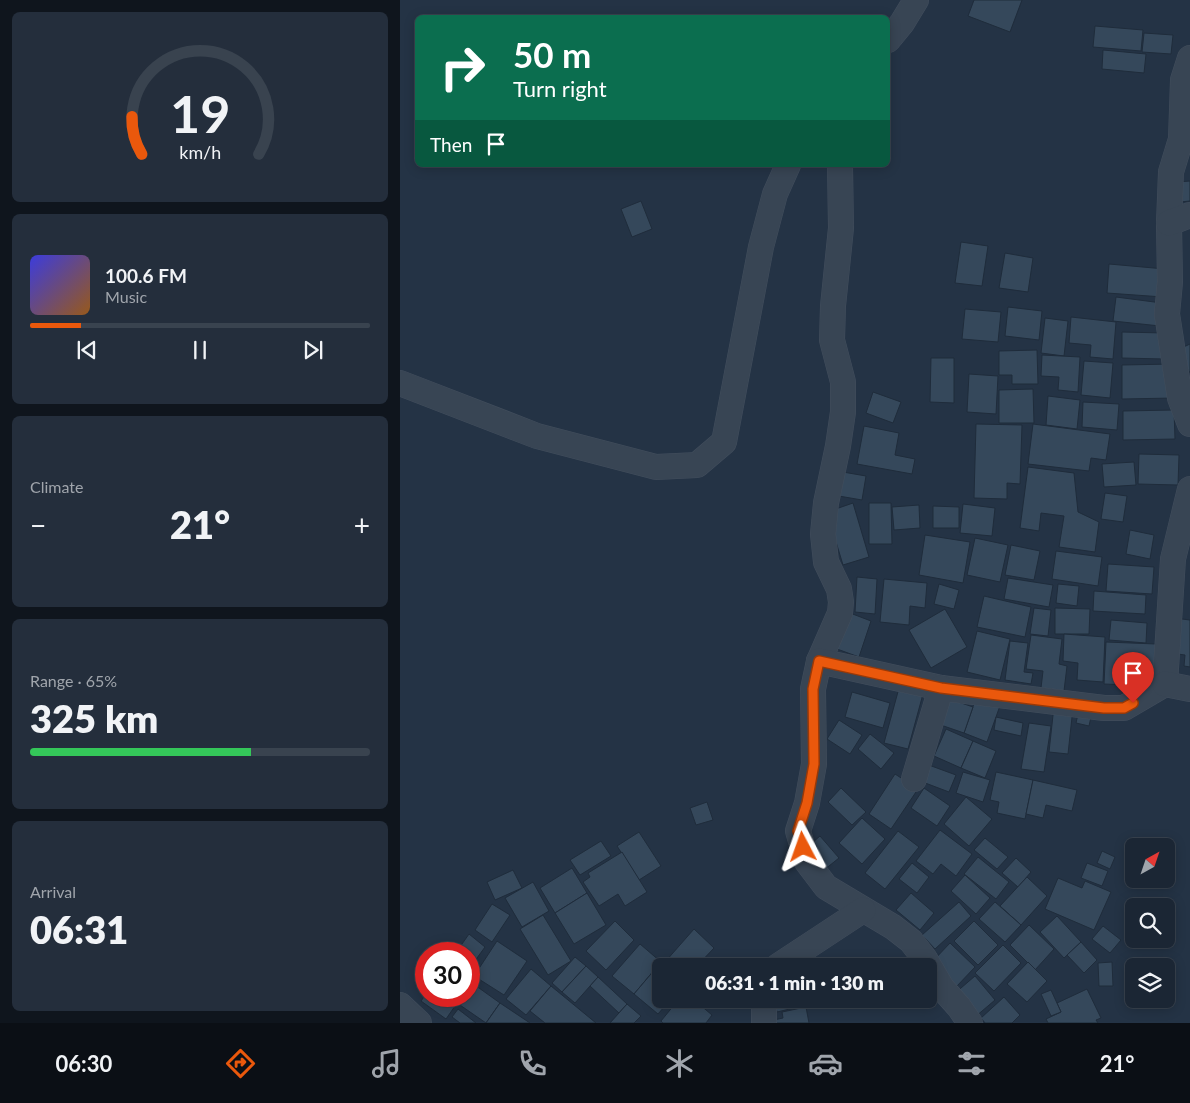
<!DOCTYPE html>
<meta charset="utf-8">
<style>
:root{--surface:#1b2634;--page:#242e3c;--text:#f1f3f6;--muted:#a0a5ac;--line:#39434f;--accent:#ea580c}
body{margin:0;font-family:Lato,sans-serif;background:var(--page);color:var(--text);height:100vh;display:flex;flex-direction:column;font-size:19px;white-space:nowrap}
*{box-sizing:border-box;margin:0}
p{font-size:16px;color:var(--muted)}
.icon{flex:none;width:28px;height:28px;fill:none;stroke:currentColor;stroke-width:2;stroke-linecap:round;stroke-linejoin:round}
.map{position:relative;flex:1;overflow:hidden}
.details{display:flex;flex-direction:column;gap:12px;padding:12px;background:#0f151d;width:400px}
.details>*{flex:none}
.top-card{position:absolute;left:15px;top:15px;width:475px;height:152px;border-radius:8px;box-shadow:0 2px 12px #0003,0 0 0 1px var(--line);background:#0b6e4f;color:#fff;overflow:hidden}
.needle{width:32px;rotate:40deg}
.tools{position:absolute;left:725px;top:838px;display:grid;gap:10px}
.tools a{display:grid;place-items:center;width:50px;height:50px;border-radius:8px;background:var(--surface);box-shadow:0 2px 12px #0003,0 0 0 1px var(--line);font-size:25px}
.speed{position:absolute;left:15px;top:942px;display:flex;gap:10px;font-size:25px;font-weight:700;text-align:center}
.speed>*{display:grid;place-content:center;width:65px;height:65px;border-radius:50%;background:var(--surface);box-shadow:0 2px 12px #0003,0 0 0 1px var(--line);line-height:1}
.speed .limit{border:8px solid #d22;background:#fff;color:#111}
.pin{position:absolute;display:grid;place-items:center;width:42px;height:42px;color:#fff;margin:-51px -21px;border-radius:50% 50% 50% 0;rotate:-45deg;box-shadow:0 0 5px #0007}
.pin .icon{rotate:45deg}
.me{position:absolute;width:55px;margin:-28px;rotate:356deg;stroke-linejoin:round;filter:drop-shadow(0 0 4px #0008)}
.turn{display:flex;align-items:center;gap:18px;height:105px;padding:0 15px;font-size:22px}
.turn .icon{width:65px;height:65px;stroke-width:2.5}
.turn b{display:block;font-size:35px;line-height:42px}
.then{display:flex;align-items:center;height:48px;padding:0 15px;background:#0003;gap:10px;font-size:19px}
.big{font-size:38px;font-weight:800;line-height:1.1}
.details .tile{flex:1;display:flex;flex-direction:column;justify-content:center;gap:8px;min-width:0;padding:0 18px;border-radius:8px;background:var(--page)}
.details .dial{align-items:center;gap:0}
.dial svg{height:130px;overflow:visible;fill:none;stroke:var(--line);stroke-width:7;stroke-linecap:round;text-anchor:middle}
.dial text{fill:var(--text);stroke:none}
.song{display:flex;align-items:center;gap:15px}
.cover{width:60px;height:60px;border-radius:8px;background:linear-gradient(135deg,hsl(240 70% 55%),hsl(30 70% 35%))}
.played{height:5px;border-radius:2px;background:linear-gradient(90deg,var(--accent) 15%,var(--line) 15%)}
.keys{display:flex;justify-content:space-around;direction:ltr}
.heat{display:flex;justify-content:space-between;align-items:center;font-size:28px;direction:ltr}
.charge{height:8px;border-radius:4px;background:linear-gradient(90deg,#34c759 65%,var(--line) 0)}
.trip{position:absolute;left:252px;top:958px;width:285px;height:50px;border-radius:8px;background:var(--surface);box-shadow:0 2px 12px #0003,0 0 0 1px var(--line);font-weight:800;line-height:50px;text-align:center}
.dock{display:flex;height:80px;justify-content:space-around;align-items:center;background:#0b0f15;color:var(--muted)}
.dock .icon{width:35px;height:35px}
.dock .current{color:var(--accent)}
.dock b{font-size:22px;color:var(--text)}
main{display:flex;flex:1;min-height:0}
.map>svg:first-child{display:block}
.building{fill:#35485b;stroke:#1f2c3b}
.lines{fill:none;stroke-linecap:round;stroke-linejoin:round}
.minor-casing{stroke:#424e5d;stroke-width:26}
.minor{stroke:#384554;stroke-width:25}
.route-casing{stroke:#983908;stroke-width:12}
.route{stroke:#ea580c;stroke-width:9}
</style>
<main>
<section class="details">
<div class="tile dial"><svg viewBox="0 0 100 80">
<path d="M14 69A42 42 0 1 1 86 69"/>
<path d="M14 69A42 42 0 0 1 8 46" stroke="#ea580c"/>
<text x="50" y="56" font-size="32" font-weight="700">19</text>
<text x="50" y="72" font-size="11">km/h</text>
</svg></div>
<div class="tile">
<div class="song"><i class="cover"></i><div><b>100.6 FM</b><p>Music</p></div></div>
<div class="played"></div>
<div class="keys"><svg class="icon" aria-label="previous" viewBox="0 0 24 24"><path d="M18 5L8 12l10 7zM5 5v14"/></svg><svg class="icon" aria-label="pause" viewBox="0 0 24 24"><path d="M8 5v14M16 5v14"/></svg><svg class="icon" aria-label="next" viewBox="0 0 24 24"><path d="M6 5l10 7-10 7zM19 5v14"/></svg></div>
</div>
<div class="tile"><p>Climate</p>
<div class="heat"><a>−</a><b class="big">21°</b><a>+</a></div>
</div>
<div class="tile"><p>Range · 65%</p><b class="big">325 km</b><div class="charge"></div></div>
<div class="tile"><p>Arrival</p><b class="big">06:31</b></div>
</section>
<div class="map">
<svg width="790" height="1023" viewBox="0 0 790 1023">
<rect width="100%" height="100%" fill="#243345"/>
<g class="building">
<path d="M574,0h48l-12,32 -42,-16z"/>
<path d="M695,26l48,4 -2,21 -48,-4z"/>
<path d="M744,33l29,2 -2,19 -29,-2z"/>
<path d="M703,50l43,4 -2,19 -42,-4z"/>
<path d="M790,181v20l-10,1 -3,-20z"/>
<path d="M241,201l11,28 -20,8 -11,-28z"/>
<path d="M561,242l27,4 -6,40 -27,-3z"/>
<path d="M605,253l28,5 -5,34 -29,-4z"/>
<path d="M709,264l56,5 -2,28 -56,-4z"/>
<path d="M716,297l46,6 -2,23 -47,-5z"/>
<path d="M608,307l34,4 -3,29 -34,-4z"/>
<path d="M565,309l36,3 -3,30 -36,-3z"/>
<path d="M671,317l45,5 -3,37 -23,-2 1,-12 -22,-2z"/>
<path d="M645,318l23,3 -4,35 -23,-3z"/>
<path d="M722,332l42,1v26l-42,-1z"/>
<path d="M790,344v29l-4,-7 -13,-14z"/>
<path d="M637,350l1,34h-26v-9h-13v-24z"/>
<path d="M642,355l38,2 -2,35 -20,-2 1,-13 -18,-1z"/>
<path d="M531,358h23v45l-24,-1z"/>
<path d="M684,361l29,2 -3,35 -29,-3z"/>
<path d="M773,364l1,34 -52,1v-34z"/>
<path d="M569,374l29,2 -2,38 -29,-2z"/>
<path d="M633,389l1,34h-35v-33z"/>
<path d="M473,392l28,10 -8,21 -27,-10z"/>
<path d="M648,396l32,4 -3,29 -31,-4z"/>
<path d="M683,402l36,2 -2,26 -35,-3z"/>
<path d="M774,410l1,29 -52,1v-29z"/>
<path d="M576,424l46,1 -2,59 -13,-1v16l-33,-1z"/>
<path d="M633,424l77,10 -4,26 -15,-2 -2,13 -61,-7z"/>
<path d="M464,426l35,7 -4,22 20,4 -3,15 -55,-10z"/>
<path d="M739,454l40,1 -1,30 -40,-1z"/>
<path d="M734,462l2,23 -32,2 -2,-23z"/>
<path d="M628,467l46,6 4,39 21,10 -4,30 -36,-5 5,-31 -23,-3 -2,18 -19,-3z"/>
<path d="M437,471l29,5 -4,24 -29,-5z"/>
<path d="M705,493l22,3 -4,26 -22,-3z"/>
<path d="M453,503l16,54 -26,8 -16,-53z"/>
<path d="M469,503h22l1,41h-23z"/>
<path d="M563,504l32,4 -3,28 -32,-3z"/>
<path d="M519,505l1,23 -26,2 -2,-23z"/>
<path d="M533,506l26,1v21h-26z"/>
<path d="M730,530l24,5 -4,24 -24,-5z"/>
<path d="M525,535l45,7 -7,41 -44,-8z"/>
<path d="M575,538l33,7 -8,37 -33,-7z"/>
<path d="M611,545l29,6 -6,29 -29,-5z"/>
<path d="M656,551l46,6 -4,29 -46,-7z"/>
<path d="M708,564l46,3 -2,27 -46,-3z"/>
<path d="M457,577l20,2 -2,35 -20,-2z"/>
<path d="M608,578l45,7 -4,22 -45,-8z"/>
<path d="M484,579l43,4 -2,25 -15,-2 -1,19 -29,-3z"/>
<path d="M539,584l20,6 -5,19 -20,-5z"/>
<path d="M658,584l21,2 -2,20 -21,-3z"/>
<path d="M694,591l52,4 -1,19 -52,-3z"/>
<path d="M584,596l47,11 -6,30 -48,-10z"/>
<path d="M634,608l17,2 -3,26 -18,-2z"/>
<path d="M655,608l35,1 -1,25h-34z"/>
<path d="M545,609l22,38 -36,21 -22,-38z"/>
<path d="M450,613l21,8 -12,36 -22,-8z"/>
<path d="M774,618l16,2v47l-6,-1 1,-11 -15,-2z"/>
<path d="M711,620l36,3 -1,20 -37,-3z"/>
<path d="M577,631l33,8 -10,41 -33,-8z"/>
<path d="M664,634l41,3 -2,45 -26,-2 1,-17 -15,-2z"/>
<path d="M631,635l31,4 -3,25 8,2 -3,25 -23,-3 2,-17 -17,-2z"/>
<path d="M610,641l18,2 -4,29 9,1 -2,11 -26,-4z"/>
<path d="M706,642l50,2 -2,42 -50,-2z"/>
<path d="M499,688l24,6 -15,55 -24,-6z"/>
<path d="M452,692l38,11 -7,25 -38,-11z"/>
<path d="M577,695l24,8 -14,39 -23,-9z"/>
<path d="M541,696l32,11 -9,26 -32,-11z"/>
<path d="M680,705l13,3 -4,18 -13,-3z"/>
<path d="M654,706l19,2 -5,46 -19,-2z"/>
<path d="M596,717l27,6 -2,13 -27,-6z"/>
<path d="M439,720l23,15 -12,19 -23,-15z"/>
<path d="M629,723l22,3 -7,46 -23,-3z"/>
<path d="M546,729l27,12 -12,27 -27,-12z"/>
<path d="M470,734l24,19 -13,16 -23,-20z"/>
<path d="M573,741l23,10 -11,27 -24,-10z"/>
<path d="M526,764l30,11 -7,17 -29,-11z"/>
<path d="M563,772l27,8 -7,22 -27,-9z"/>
<path d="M596,772l37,8 -8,39 -28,-6 2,-11 -9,-2z"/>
<path d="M495,774l23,15 -27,40 -22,-15z"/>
<path d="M633,780l44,10 -5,21 -26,-6 -3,13 -17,-4z"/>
<path d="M441,788l25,24 -14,13 -24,-23z"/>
<path d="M524,788l26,18 -13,20 -26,-18z"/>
<path d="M566,797l26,22 -23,27 -25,-22z"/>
<path d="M307,802l6,18 -17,5 -6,-17z"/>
<path d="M462,818l23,21 -23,25 -23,-21z"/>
<path d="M540,830l32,24 -16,22 -15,-12 -8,10 -17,-13z"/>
<path d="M498,831l21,16 -34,42 -20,-16z"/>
<path d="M239,832l22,34 -22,14 -22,-34z"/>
<path d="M420,836l19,22 -15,12 -19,-21z"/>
<path d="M585,838l23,19 -11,12 -23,-19z"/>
<path d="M201,841l10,15 -31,19 -10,-15z"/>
<path d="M702,851l13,6 -5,12 -13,-6z"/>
<path d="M222,852l25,40 -22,14 -7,-12 -19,12 -16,-24 7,-5 -2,-4z"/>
<path d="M578,857l31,25 -13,17 -32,-25z"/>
<path d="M616,858l15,14 -13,15 -16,-14z"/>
<path d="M512,863l17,14 -12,16 -18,-14z"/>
<path d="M687,863l21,8 -6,15 -21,-8z"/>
<path d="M172,868l15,25 -32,20 -15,-25z"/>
<path d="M113,870l9,18 -27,12 -8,-18z"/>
<path d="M565,875l25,23 -14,16 -25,-23z"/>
<path d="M627,877l20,19 -26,29 -21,-19z"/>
<path d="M658,878l24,10 3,-7 26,11 -17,38 -49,-21z"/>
<path d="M133,882l16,29 -27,16 -17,-29z"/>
<path d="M187,893l19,32 -32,19 -19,-31z"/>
<path d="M511,893l23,20 -14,17 -24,-20z"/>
<path d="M559,902l12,14 -36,33 -13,-14z"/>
<path d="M595,902l26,23 -16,17 -26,-23z"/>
<path d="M92,904l18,11 -18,27 -17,-12z"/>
<path d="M143,915l28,46 -23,14 -28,-46z"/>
<path d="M657,916l24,26 -17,16 -24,-26z"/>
<path d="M215,921l19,19 -28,30 -20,-19z"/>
<path d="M574,921l24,24 -20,20 -24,-24z"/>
<path d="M629,925l25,24 -19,21 -25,-25z"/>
<path d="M703,926l18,14 -11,13 -18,-14z"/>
<path d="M294,929l20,19 -17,18h-28l-4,-4z"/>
<path d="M69,934l16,13 -16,22v-15h-14z"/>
<path d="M97,941l30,20 -23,34 -30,-19z"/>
<path d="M681,942l16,18 -13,13 -17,-18z"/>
<path d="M550,943l25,24 -18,19 -25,-24z"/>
<path d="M240,944l21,18 -27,32 -22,-18z"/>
<path d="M603,945l18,18 -27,28 -19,-18z"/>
<path d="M175,957l11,9 -24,26 -10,-9z"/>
<path d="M628,962l19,19 -20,21 -20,-18z"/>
<path d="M712,962l1,24h-14l-1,-23z"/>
<path d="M186,966l12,11 -23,26 -13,-11z"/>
<path d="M256,968l5,4v27h10l-13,15 -24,-20z"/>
<path d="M131,969l20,17 -25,29 -20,-16z"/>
<path d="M575,976l20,24 -20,17 -21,-23z"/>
<path d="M198,977l29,27 -8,9 -29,-27z"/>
<path d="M72,983l28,20 -14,20 -29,-20 5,-7h7v-9z"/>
<path d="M151,986l45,37h-51l-15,-12z"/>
<path d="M687,989l14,29 -5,2 2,3h-50l-2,-4 15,-7 -4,-9z"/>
<path d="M651,990l10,22 -10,4 -10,-22z"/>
<path d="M26,994v2h36l-16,23 -25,-18z"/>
<path d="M604,997l16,18 -8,8h-27l-4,-5z"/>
<path d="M279,999h14l19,16 -6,8h-43l-2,-2z"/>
<path d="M374,999h40l1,4 -38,9z"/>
<path d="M100,1003l30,20h-44z"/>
<path d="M227,1004l14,12 -7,7h-24z"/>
<path d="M406,1007l3,16h-40v-2l14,-3 -1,-6z"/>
<path d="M58,1009l18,14h-16l-8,-6z"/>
</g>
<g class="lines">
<defs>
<g id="minor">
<path d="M488,40l14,-17 14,-23"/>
<path d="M790,58l-7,22 -2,59 -10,33 -2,51 1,59 -3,32 13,84 10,26"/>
<path d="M440,165l1,63 -8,78 -1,34 11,42v30l-5,34 -12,57 -3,31 3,28 13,27 2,13 -1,11 -21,48 -6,28 1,75 -7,39 -9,28 9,31 19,25 67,40 18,14 14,18 17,29 17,19 11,16"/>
<path d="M769,223l21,-8"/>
<path d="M0,383l137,53 119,31 41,-2 27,-23 37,-195 14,-53 13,-29"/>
<path d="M419,661l122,27 163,20h20l41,-24 8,-125 17,-70"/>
<path d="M765,684l25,5"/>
<path d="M514,779l27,-91"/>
<path d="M378,966l85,-56"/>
<path d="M0,1005l19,18"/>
<path d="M364,1023v-24"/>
</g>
</defs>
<use href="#minor" class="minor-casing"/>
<use href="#minor" class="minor"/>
</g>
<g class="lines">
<defs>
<path id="route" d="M403,847l-5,-16 9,-28 7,-39 -1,-75 6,-28 122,27 163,20h20l9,-5"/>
</defs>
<use href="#route" class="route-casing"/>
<use href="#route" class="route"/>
</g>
</svg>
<div class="tools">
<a><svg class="needle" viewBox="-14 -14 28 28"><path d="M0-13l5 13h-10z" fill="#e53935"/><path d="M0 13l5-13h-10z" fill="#a0a5ac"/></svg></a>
<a><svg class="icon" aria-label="search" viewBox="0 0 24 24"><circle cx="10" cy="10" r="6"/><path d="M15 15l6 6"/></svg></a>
<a><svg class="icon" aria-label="layers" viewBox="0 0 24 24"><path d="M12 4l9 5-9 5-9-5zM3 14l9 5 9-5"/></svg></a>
</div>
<div class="speed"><div class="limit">30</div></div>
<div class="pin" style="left:733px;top:703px;background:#d93025"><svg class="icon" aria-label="arrive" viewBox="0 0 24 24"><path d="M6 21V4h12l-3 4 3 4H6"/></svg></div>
<svg class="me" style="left:403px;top:847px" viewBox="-20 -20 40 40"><path d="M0-17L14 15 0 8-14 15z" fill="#ea580c" stroke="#fff" stroke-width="4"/></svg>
<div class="trip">06:31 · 1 min · 130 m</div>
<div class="top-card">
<div class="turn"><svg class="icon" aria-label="right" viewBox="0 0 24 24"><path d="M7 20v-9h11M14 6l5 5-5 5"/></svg><div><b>50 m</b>Turn right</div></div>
<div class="then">Then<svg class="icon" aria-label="arrive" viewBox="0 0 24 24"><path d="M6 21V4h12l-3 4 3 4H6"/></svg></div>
</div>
</div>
</main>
<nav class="dock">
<b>06:30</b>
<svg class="icon current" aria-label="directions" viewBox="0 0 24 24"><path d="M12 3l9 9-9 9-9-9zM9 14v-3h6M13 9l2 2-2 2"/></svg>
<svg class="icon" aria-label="music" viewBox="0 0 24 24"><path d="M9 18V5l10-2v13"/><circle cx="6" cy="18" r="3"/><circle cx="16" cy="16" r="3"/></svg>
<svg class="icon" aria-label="phone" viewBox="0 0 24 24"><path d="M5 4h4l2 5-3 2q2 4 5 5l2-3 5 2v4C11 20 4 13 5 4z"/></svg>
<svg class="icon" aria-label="climate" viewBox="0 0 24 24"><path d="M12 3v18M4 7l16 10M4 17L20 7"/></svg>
<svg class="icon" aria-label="car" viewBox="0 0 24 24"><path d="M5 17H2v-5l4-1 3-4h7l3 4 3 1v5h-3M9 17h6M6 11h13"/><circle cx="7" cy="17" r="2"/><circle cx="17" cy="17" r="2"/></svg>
<svg class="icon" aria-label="filters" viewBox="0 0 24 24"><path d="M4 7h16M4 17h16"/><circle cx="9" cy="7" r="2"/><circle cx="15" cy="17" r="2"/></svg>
<b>21°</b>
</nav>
